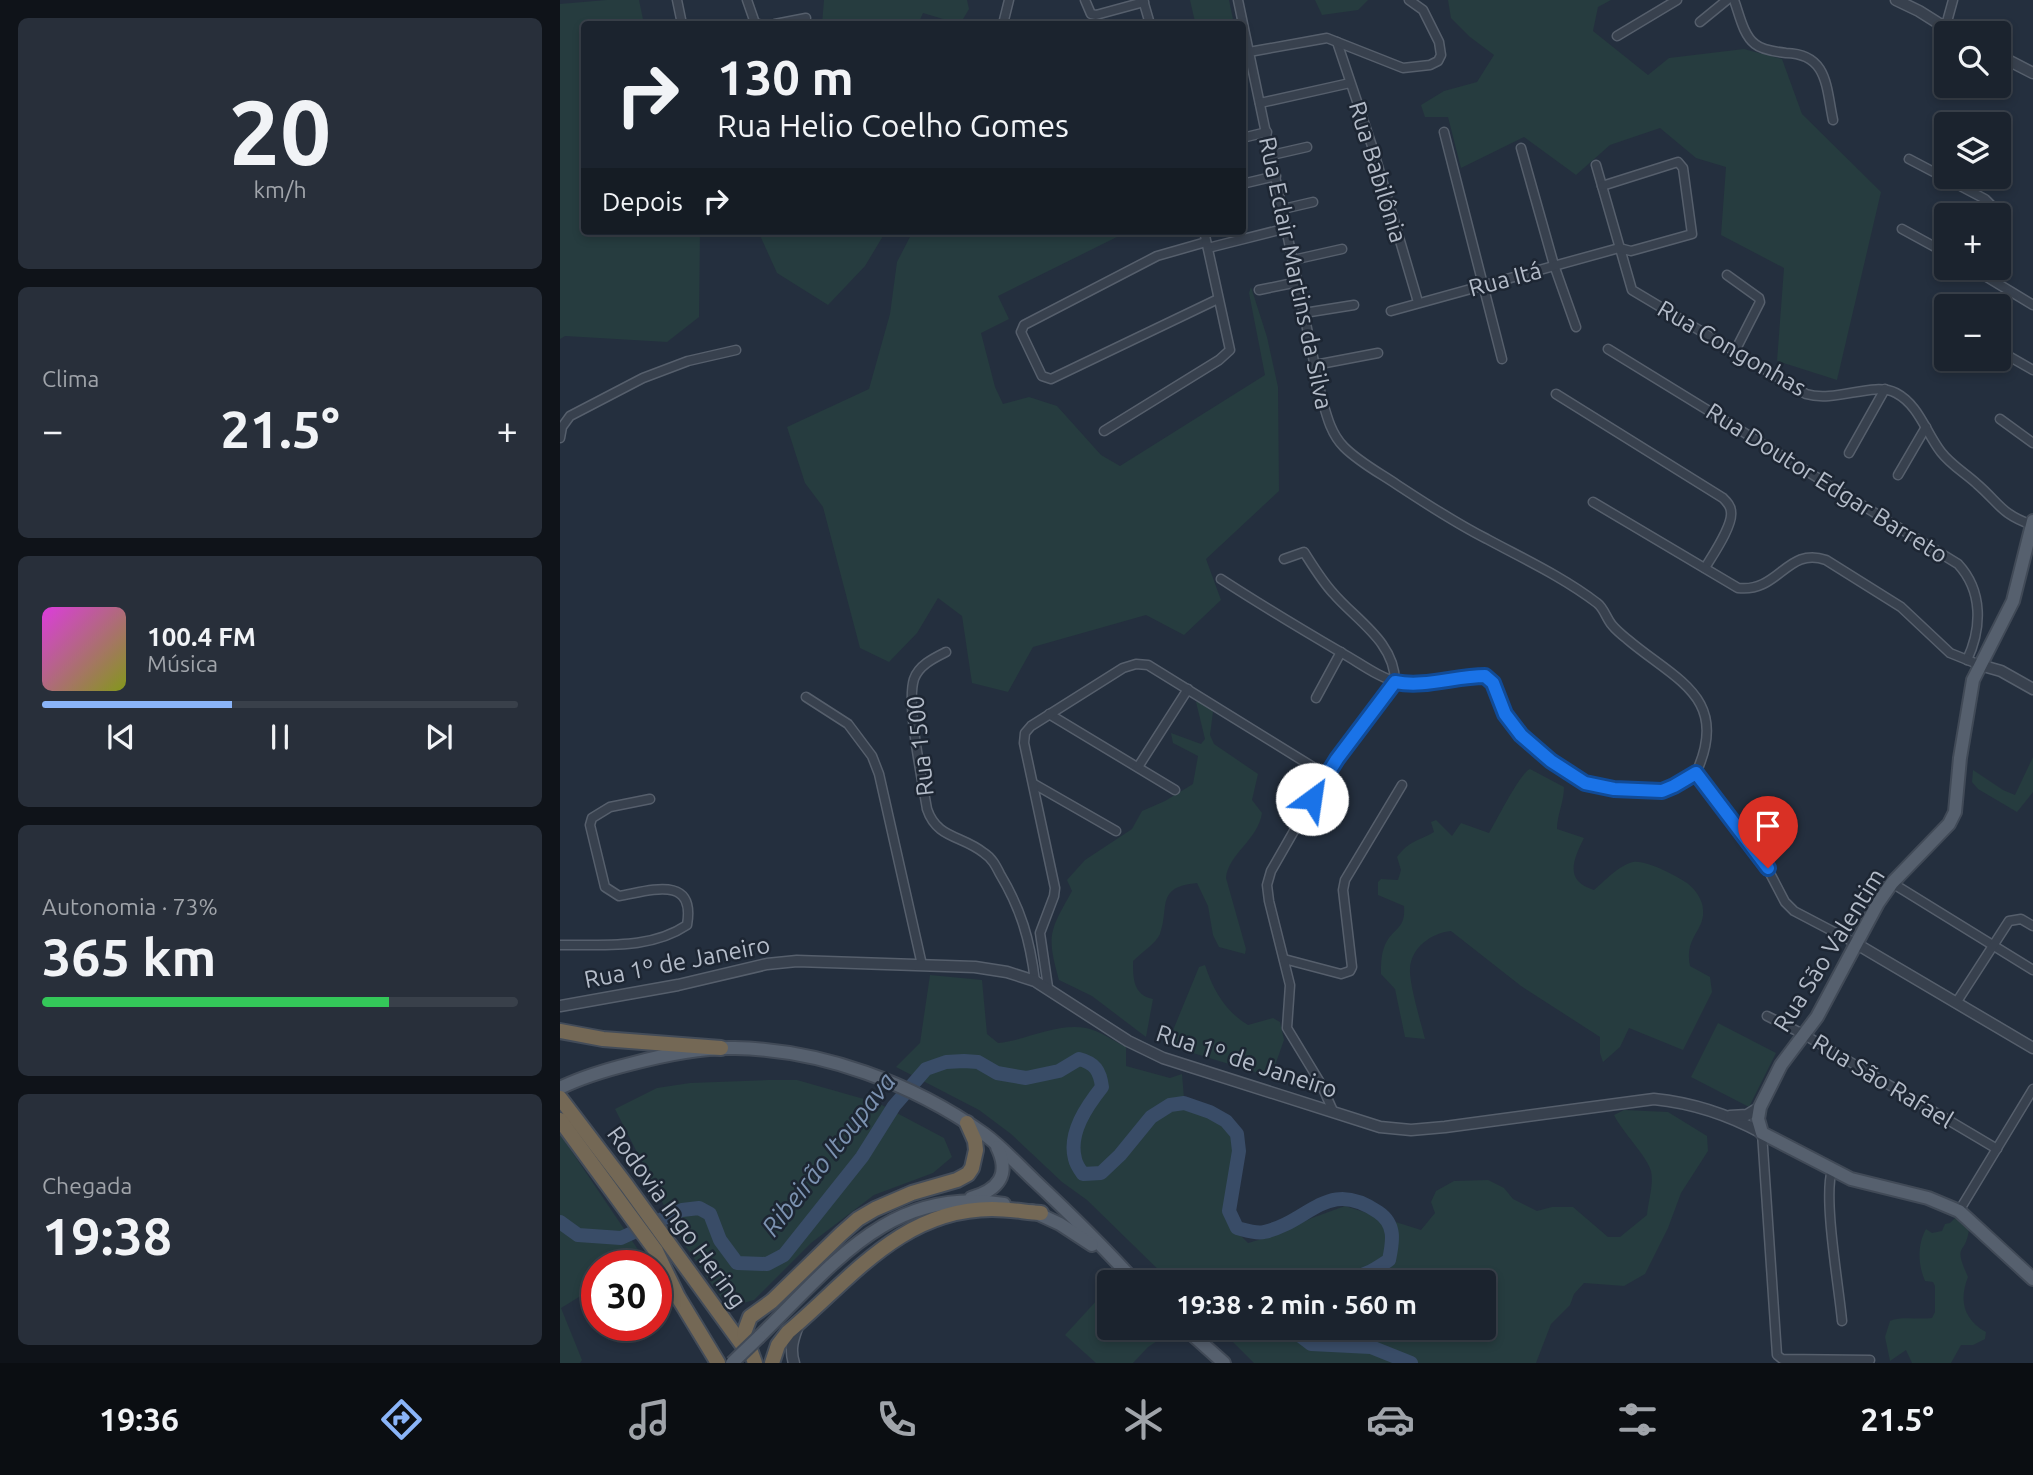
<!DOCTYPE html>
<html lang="pt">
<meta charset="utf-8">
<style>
:root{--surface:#1b232e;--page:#282f3a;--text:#f1f3f6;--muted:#a0a4aa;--line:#39404a;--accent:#8ab4f8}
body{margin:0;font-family:Ubuntu,sans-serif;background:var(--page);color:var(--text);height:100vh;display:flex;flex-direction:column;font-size:26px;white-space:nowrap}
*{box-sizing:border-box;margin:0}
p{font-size:23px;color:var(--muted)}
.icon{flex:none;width:38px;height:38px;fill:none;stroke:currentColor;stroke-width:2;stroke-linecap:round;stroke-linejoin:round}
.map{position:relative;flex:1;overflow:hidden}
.panel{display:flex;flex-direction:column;gap:18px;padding:18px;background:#0f1319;width:560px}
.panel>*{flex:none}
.top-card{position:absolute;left:21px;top:21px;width:665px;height:214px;border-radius:7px;box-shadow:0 4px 10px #0003,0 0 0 2px var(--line);background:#1b232e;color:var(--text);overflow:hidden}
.buttons{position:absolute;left:1374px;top:21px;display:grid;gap:14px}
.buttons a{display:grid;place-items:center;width:77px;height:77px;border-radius:7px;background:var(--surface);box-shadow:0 4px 10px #0003,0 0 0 2px var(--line);font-size:35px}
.speed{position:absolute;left:21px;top:1250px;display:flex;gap:14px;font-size:35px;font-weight:700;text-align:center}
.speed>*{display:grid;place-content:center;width:91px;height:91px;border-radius:50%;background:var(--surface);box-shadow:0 4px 10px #0003,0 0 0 2px var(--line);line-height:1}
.speed .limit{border:10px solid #d22;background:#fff;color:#111}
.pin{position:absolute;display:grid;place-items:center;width:60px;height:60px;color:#fff;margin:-72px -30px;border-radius:50% 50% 50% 0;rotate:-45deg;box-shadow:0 0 7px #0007}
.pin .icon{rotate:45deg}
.me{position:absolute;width:77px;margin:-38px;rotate:31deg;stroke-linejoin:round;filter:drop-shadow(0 0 5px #0008)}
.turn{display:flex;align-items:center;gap:24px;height:147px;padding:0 21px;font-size:32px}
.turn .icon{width:91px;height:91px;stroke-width:2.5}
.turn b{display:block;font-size:49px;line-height:60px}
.then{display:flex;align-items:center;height:66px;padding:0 21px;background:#0003;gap:14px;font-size:26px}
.big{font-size:52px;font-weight:600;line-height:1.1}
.panel .widget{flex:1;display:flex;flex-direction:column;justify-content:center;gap:10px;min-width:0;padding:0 24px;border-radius:10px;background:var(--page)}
.panel .dial{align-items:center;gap:0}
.dial b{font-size:91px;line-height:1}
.song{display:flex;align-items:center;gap:21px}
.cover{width:84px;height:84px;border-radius:10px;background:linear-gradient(135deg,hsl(300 70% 55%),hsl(70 70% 35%))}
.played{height:7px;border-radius:4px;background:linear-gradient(90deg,var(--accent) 40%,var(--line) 40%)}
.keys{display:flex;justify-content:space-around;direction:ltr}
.heat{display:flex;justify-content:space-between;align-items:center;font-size:38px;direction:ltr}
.charge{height:10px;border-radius:5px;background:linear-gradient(90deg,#34c759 73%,var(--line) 0)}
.trip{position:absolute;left:537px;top:1270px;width:399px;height:70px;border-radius:7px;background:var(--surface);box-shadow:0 4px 10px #0003,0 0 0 2px var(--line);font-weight:600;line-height:70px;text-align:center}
.dock{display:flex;height:112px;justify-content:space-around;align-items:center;background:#0b0e12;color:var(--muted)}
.dock .icon{width:49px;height:49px}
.dock .on{color:var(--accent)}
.dock b{font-size:32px;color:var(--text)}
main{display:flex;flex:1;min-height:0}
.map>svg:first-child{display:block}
.green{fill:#263c3f}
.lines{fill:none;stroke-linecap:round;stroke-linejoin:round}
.river{stroke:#394c67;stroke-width:14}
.minor-casing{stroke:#565f6c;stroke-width:11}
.tertiary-casing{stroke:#565f6c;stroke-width:13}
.primary-casing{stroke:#414a57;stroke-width:16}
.motorway-casing{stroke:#434c59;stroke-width:18}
.minor{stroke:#38414e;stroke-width:8}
.tertiary{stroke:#38414e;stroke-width:10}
.primary{stroke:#56606e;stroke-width:12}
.motorway{stroke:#746855;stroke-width:14}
.primary-bridge-casing{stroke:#414a57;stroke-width:16;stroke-linecap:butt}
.primary-bridge{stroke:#56606e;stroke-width:12}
.route-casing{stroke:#114b97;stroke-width:18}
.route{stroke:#1a73e8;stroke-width:12}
.labels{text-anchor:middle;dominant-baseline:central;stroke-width:5;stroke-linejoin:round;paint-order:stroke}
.street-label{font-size:24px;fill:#b4bcc9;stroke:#1d2633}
.water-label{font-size:26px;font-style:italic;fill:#7c92b1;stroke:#1d2633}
</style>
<main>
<section class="panel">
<div class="widget dial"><b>20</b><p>km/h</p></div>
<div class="widget"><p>Clima</p>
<div class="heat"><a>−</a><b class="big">21.5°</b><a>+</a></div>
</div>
<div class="widget">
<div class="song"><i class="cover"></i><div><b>100.4 FM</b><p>Música</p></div></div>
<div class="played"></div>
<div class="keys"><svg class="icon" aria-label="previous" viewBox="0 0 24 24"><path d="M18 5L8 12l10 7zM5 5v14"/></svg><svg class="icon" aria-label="pause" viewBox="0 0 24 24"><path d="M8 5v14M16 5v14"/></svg><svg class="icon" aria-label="next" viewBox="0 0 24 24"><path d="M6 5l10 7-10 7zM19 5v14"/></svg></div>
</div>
<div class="widget"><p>Autonomia · 73%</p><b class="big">365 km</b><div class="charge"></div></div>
<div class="widget"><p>Chegada</p><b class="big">19:38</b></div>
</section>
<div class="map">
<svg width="1473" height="1363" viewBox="0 0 1473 1363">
<rect width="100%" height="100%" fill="#242f3e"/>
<g class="green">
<path d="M47,0h32l5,24h-60v207h116l-1,86 -32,25 -102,-6 -5,3v-335z"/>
<path d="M264,0h143l2,9 -9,15 -37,-11 -5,11h-96z"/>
<path d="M630,0h39l5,24h-29l-10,-2z"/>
<path d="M755,0h53l-10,10 -36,5z"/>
<path d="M888,0h163l-13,7 -5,24 55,44 21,-17 75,-9 38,10 20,55 79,78 -44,188 -60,-19 7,-93 -63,-33 5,-68 -30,-9 -36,-30 -50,17 -34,30 -52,-38 -63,31 -13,-51h-23l-4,-12 23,-14 33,-9 17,-27 -24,-18 -19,-19z"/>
<path d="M198,231h128l-21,35 -37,39 -51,-32z"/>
<path d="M353,231h216l-131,65 11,23 -28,14 14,54 8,17 26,-7 28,9 44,49 19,11 145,-91 -16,-82 2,-6 16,50 11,50 1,104 -73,68 15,41 -37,35 -38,-20 -113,32 -25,45 -36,-9 -10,-67 -24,-18 -21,35 -28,29 -29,-14 -37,-141 -18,-24 -18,-56 82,-38 21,-75 7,-52z"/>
<path d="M636,702h9l8,10 -3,23 4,9 44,30 -6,26 10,13c-4,27 -34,41 -36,65l20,71 -1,5 -26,-7 -6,-12 -5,-29 -11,-23c-42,4 -27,24 -37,51 -4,9 -19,19 -27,27 0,17 0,34 20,38l-7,38 -54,-41 -33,-16c-13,-46 -9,-49 13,-89l-5,-11 18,-20 47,-31 10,-18 23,-10 28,-17 5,-28 -25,-13 -2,-10 30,11 4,-5z"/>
<path d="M1473,757v35l-16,20 -39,-23 -6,-7 1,-12 30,20 12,5z"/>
<path d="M970,769l34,18c0,15 -7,28 -7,42l27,9c-11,22 -20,43 10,52 11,-9 25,-25 39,-28 12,-3 44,14 54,21 8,6 16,17 16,27 2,21 -19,27 -13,56l20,11 2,15 -29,58 -54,-22 -9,19 -17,15 -3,-9v-16l-79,-51 -70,-55c-19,2 -40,16 -41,38 -1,14 11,54 15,70l-20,-2 -10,-48 -14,-15c0,-10 0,-20 4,-29 8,-18 21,-15 19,-39l-26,-11v-13l3,-3 17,1 3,-10 -4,-13c13,-17 20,-15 37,-25l-3,-10 5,-2 16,16 9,-13 28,10c8,-13 31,-60 41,-64z"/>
<path d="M645,965c8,25 20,46 43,60l25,-7 7,4 4,18 -12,34 -17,-2 -88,-27 32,-78z"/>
<path d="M370,975l52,5 5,54 11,9c29,-3 58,-20 88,-15 12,2 28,13 40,19v19l44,12 12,-4 3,36c26,-1 52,17 50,45 -1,11 -6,22 -8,33 -2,10 -1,22 -1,33l22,22 27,-8 37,-17 33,-12 76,24 14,-17 -4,-11 5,-11 18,-10 34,-1 16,8 9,11 24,12 15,-4h21l35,30h12l27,-22c1,-13 7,-31 4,-44 -5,-16 -28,-38 -37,-56l10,-5 44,2 39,24 1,15 -27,42 -13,35 -23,46 -21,12 -40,-3 -10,11 -4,11 -19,19 -15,39h-282l-35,-35h265v-45h-312l-85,-83 -25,-18 -51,-48 -32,-24 -83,-43 24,-24z"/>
<path d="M1158,1023l58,30 -27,54 -58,-30z"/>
<path d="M209,1080h28l81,23 66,35 8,19 -19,16 -59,22 -63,48 -57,57 -14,4 -18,-5 -40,-58 -67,-132 42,-21 33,-5z"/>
<path d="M0,1134l85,126 -9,5h-39v21l-36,22 21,52 -2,3h-20z"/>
<path d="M1395,1218l5,1 9,10c-3,28 -17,12 -1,48 -9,23 -5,42 18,55l-1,7 -12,6h-12l-10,18h-39l-6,-13 -16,11 -5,-24 5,-16c12,-5 28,-1 42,-3l3,-6v-26l-2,-4 -8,-1c-7,-16 -8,-36 1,-52l6,4 10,-2 3,-7 5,-1z"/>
<path d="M539,1298l10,9 1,21h23l13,11 11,-11h8l1,7 -18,12 -15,16h-37l-31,-28z"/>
</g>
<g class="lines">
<g class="river">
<path d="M0,1222l18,13 43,3 61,-28 17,-2 11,6 10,26 17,23 30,1 17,-9 78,-98 32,-51 32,-37 20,-7 18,-1 14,1 19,11 29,5 33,-7 20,-12c16,4 21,12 23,28 -15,19 -34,46 -27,72 1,5 5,11 8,15l18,-1 19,-18 31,-38 19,-12 14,-2 26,9 16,9 11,13 2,17 -10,60 8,17c8,2 19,6 27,4 46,-10 63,-55 114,-20 18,12 15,29 11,48 -12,8 -22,15 -36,17 -14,3 -27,1 -40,6"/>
<path d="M730,1328l21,16 60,3 40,16"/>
</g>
<defs>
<g id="minor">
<path d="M117,0l5,24"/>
<path d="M187,0l8,23 4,1"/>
<path d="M525,0l6,14 5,1 48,-13"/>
<path d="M583,0l7,24"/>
<path d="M678,0l83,395c5,18 9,38 23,52 15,15 34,25 52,37 29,19 59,39 91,55 37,20 76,38 110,64 7,5 9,15 15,22 4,5 10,10 15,14 48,41 104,58 69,134l66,85 23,44 9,9 61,32"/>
<path d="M1174,0c5,13 9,35 21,44 7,6 22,8 31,9 42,1 40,34 47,67"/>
<path d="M1140,22l27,-22"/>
<path d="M215,24l31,-6"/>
<path d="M443,24l6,-24"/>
<path d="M1385,29l8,-29"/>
<path d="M1057,36l60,-36"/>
<path d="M777,42l36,107 45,153"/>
<path d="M689,52l78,-14 76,30 27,-3 8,-4 3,-6 -2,-13 -16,-32 -14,-10"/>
<path d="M700,103l90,-20"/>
<path d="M884,132l58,227"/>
<path d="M682,138l25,-6"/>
<path d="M961,148l33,117 22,62"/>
<path d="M712,155l35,-8"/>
<path d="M1349,159l76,40 7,7 2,9"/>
<path d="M1036,165l36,125 174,104c30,9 67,-13 90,-1 23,12 30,40 45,59 10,13 24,21 36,32 23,20 24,30 55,41"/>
<path d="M682,184l34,-8"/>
<path d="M723,209l30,-7"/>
<path d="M1342,229l44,24"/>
<path d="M646,242l-49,14 -133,69 -3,7 21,44 9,3 167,-80"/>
<path d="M648,248l79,-20"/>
<path d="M733,260l49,-11"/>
<path d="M1412,268l61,37"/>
<path d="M1167,275l32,23 1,4 -25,49"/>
<path d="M699,290l39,-8"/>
<path d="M831,311l228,-63 12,3 61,-17 -9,-66 -5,-6 -76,24"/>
<path d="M744,313l50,-8"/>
<path d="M1048,349l350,215c25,27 24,64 9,96"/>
<path d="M1438,350l35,20"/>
<path d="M755,365l63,-12"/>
<path d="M996,394l167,104c4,4 8,8 8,14 2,14 -19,44 -26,56"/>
<path d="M1440,419l33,24"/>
<path d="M544,431l115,-71 11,-10 -26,-119"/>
<path d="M0,438l2,-11 8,-11 73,-38 45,-17 48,-11"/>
<path d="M1289,453l36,-64"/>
<path d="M1338,475l28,-48"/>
<path d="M1033,502l145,86c41,5 49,-42 88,-28l75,47 49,46 30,12"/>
<path d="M724,559l20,-7c9,14 18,29 29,41 23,27 62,49 62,89"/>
<path d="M661,579c40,26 80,50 121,74 18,10 37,25 58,30 26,6 68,-16 90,-4l15,35 16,21 30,26 34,22 29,6 48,2 12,-5 22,-13"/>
<path d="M386,652c-12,6 -27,13 -32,27 -8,25 8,100 13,130 10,30 35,26 57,44 8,5 12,13 16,21 21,35 30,66 35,107"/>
<path d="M246,697l42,27 24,32 7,18 43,191"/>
<path d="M756,698l25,-46"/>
<path d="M489,714l126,76"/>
<path d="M578,767l50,-78"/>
<path d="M474,784l82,47"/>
<path d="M1332,883l141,87"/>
<path d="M0,945c43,-1 90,5 127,-20 9,-51 -38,-34 -68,-29l-14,-9 -15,-62 2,-7 18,-11 40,-8"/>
<path d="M724,959l57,15 9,-3 2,-4 -9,-77 2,-10 57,-95"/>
<path d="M488,987l-8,-54 14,-37 1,-8 -31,-145 1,-10 6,-7 92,-58 13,-4 12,1 178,110"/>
<path d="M1396,1003l53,-82 12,-2 12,7"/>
<path d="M1207,1016l36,18 194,115"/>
<path d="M773,1111l-12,-27 -34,-56 3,-43 -21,-84 -2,-16 4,-14 55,-96 69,-93"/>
<path d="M1202,1133l15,222 5,4 88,1"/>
<path d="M1272,1170c-9,28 7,117 10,151"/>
<path d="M1399,1211l74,-122"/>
</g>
<g id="tertiary">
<path d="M1336,0l23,11 35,22"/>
<path d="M1438,55l35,18"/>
<path d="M1420,665l21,6 32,18"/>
<path d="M1295,943l178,105"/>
<path d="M0,1006l118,-21 89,-21 30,-3 178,6 32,5 28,9 93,60 35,17 217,69 31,3 34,-3 209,-28c40,4 73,15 108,34"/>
<path d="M1170,1116l17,-1 13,-8"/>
<path d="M234,1363c-5,-15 0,-26 5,-40"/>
</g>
<g id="primary">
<path d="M1473,521l-20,80 -40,79 -13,78 -5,54 -6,12 -57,59 -14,20 -61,114 -36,48 -21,42 -2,12 4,14 89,46 77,19 31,13 74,68"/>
<path d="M0,1088c22,-11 46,-18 70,-24 34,-9 70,-17 105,-16 88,2 177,35 249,86 18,13 34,31 51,47 35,33 69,66 101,102"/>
<path d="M411,1198c27,-8 40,-23 26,-51"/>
<path d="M472,1211l28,13 32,21"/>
<path d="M625,1328l39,35"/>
<path d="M199,1337c73,-71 131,-152 245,-133"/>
</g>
<g id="motorway">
<path d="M0,1031l43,8 118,9"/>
<path d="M0,1098l67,88 119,164"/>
<path d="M0,1120l96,131 22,46 40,66"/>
<path d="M195,1363l-11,-30 6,-16 22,-16 69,-67 17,-15 17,-10 37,-16 45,-13 11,-6 4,-6 4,-18 -1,-9 -8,-18"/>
<path d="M212,1363l6,-18 10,-13c63,-53 114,-123 204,-123 17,0 33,3 49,4"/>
</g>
</defs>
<use href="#minor" class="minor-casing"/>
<use href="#tertiary" class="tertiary-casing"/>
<use href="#primary" class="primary-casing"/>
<use href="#motorway" class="motorway-casing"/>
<use href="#minor" class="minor"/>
<use href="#tertiary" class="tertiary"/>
<use href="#primary" class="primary"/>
<use href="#motorway" class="motorway"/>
<defs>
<path id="primary-bridge" d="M172,1363l27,-26"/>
</defs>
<use href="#primary-bridge" class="primary-bridge-casing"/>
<use href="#primary-bridge" class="primary-bridge"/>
</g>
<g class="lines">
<defs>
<path id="route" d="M752,799l25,-40 58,-77c30,6 60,-6 90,-6l8,7 12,31 16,21 30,26 34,22 29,6 48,2 12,-5 22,-13 72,95"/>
</defs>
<use href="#route" class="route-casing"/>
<use href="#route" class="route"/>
</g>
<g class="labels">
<g class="street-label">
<text transform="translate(818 172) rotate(73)">Rua Babilônia</text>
<text transform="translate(736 273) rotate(78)">Rua Eclair Martins da Silva</text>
<text transform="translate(945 279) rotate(-15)">Rua Itá</text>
<text transform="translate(1172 348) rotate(30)">Rua Congonhas</text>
<text transform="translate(1267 483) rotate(32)">Rua Doutor Edgar Barreto</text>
<text transform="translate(360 746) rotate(-96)">Rua 1500</text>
<text transform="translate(1269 950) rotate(-58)">Rua São Valentim</text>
<text transform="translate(117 962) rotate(-11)">Rua 1º de Janeiro</text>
<text transform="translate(687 1061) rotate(18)">Rua 1º de Janeiro</text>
<text transform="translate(1323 1081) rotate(31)">Rua São Rafael</text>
<text transform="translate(117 1217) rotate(54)">Rodovia Ingo Hering</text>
</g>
<g class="water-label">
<text transform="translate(268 1154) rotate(-52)">Ribeirão Itoupava</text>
</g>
</g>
</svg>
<div class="buttons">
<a><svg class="icon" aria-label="search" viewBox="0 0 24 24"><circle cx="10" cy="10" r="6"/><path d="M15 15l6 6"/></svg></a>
<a><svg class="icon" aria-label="layers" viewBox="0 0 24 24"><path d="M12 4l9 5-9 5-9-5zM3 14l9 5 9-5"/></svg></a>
<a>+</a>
<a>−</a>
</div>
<div class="speed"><div class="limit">30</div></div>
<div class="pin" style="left:1208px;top:868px;background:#d93025"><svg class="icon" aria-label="arrive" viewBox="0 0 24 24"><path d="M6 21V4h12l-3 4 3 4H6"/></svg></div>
<svg class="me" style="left:752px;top:799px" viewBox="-20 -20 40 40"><circle r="19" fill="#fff"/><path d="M0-13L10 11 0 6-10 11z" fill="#1a73e8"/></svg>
<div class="trip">19:38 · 2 min · 560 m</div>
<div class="top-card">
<div class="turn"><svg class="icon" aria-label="right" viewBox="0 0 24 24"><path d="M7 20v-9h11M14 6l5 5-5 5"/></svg><div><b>130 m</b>Rua Helio Coelho Gomes</div></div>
<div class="then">Depois<svg class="icon" aria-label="right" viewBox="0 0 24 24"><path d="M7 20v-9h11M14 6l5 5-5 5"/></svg></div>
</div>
</div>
</main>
<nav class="dock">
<b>19:36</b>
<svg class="icon on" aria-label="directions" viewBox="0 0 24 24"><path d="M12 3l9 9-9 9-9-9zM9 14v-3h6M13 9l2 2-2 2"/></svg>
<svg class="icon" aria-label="music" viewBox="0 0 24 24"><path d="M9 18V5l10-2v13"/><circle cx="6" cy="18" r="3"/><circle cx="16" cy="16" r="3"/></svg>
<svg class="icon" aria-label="phone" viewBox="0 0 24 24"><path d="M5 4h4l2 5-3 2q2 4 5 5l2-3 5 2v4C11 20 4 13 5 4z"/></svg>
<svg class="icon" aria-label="climate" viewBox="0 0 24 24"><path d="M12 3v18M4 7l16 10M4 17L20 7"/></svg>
<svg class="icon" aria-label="car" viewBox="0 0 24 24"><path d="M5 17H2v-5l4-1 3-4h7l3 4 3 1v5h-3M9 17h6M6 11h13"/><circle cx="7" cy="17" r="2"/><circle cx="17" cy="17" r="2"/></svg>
<svg class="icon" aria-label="filters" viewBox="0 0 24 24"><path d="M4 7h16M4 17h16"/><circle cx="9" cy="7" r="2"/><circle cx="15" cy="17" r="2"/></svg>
<b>21.5°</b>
</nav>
